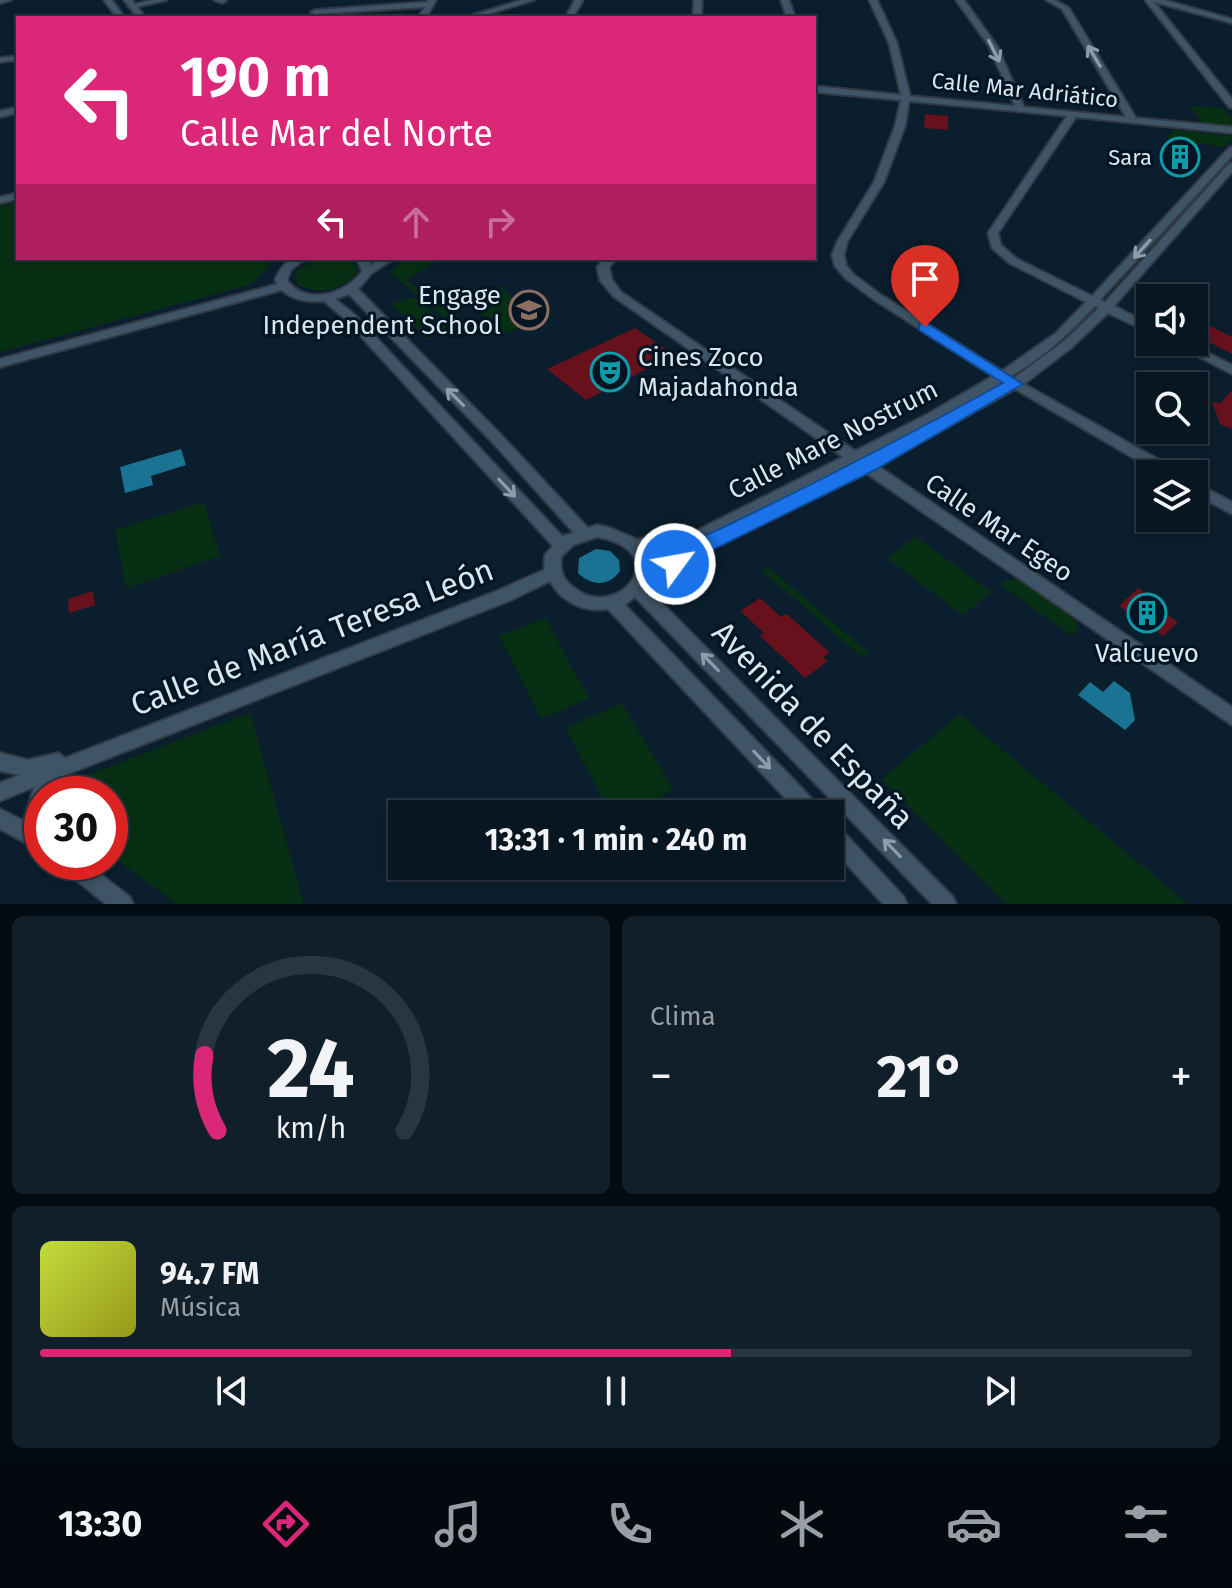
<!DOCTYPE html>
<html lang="es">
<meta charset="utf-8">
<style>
:root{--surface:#081622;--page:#111f2a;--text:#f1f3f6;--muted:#989fa5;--line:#293540;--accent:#db2777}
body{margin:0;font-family:"Fira Sans",sans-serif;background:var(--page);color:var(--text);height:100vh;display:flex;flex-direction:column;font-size:30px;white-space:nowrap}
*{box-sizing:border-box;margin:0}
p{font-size:26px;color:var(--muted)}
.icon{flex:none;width:44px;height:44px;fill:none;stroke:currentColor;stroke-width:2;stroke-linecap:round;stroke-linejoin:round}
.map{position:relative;height:904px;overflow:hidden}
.details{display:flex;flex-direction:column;gap:12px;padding:12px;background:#040c13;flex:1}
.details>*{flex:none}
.hud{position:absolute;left:16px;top:16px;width:800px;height:244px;border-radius:0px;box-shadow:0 4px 12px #0003,0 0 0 2px var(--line);background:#db2777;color:#fff;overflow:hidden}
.controls{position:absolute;left:1136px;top:284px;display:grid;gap:16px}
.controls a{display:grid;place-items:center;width:72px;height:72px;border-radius:0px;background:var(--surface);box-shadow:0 4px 12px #0003,0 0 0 2px var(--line);font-size:40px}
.speed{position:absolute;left:24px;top:776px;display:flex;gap:16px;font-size:40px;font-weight:700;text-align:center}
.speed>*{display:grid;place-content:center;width:104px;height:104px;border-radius:50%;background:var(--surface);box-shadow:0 4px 12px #0003,0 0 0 2px var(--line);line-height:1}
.speed .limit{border:12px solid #d22;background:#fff;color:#111}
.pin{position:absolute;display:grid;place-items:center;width:68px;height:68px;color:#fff;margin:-82px -34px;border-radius:50% 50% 50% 0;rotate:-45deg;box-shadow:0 0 8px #0007}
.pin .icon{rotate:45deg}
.me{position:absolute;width:88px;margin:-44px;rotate:58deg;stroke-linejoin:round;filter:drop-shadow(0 0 6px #0008)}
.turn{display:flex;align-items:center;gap:28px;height:168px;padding:0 32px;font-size:36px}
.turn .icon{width:104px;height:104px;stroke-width:2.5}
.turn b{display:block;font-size:56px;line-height:68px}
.lanes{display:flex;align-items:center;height:76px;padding:0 32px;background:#0003;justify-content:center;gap:40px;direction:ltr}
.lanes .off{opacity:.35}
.big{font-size:60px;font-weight:700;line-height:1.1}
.details .card{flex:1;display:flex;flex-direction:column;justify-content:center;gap:12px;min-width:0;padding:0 28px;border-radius:12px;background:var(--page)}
.details .dial{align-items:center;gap:0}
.dial svg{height:208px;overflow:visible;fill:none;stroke:var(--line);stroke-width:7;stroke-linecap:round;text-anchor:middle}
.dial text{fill:var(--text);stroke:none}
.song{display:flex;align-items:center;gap:24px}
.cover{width:96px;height:96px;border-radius:12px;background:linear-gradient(135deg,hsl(70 70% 55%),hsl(60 70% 35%))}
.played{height:8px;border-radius:4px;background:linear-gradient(90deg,var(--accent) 60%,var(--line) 60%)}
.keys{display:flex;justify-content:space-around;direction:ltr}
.heat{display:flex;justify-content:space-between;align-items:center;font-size:44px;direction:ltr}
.details .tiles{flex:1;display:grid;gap:12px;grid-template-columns:1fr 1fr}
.card:last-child{grid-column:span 2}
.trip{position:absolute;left:388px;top:800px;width:456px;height:80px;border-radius:0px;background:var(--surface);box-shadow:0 4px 12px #0003,0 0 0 2px var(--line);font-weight:700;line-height:80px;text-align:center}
.menu{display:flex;height:128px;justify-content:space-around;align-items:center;background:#03090e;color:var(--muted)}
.menu .icon{width:56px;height:56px}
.menu .on{color:var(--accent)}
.menu b{font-size:36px;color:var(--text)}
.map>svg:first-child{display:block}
.green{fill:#072f13}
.water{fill:#1a7393}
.building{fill:#66111b}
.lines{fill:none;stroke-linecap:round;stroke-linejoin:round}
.minor-casing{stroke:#303945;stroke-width:4}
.tertiary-casing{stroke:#303945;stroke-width:4}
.minor{fill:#3f5567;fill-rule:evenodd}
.tertiary{fill:#3f5567;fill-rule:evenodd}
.oneway{stroke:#8c9eac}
.route{fill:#1a73e8;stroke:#114b97;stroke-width:2}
.labels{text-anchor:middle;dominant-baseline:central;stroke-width:6;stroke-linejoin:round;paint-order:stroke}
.far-street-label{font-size:22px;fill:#d9e6f0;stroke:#021523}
.far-poi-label{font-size:22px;fill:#d9e6f0;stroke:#021523;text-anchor:end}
.poi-label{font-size:26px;fill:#d9e6f0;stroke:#021523;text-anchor:end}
.street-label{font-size:26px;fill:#d9e6f0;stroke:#021523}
.near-street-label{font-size:32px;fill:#d9e6f0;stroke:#021523}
</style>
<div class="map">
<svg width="1232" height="904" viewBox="0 0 1232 904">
<rect width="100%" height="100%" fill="#0a1e2d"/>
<g class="green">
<path d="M1191,106l32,2 9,12v8l-28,-3z"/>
<path d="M1173,130l59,6v3l-7,8 -58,-8z"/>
<path d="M18,202v56h254l-5,11 -18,16 -249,67v-146z"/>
<path d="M318,258l30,1 9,8v5c-12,19 -44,25 -61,10v-11z"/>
<path d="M407,258h35l-36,22 60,41 -11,5 -65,-54z"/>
<path d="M501,286l34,36 -35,13 -34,-38z"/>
<path d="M414,297l37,30 -23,12 -37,-35z"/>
<path d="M204,502l16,54 -94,32 -11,-58z"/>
<path d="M916,537l75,55 -28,23 -76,-57z"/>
<path d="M768,567l101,86 -8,3 -99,-85z"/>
<path d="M1019,579l57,40 3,8 -7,9 -71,-51 6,-5z"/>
<path d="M545,618l44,80 -48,21 -42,-83z"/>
<path d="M622,703l51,87 -50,24h-12l-45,-86z"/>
<path d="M250,713l54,191h-127l-67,-49v-61h-41l8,-13 16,-8z"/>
<path d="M959,715l4,2 225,187h-182l-125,-125z"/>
</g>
<g class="water">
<path d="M181,449l5,16 -35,11 2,9 -28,8 -5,-26z"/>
<path d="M596,549l14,2 9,9 1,11c-11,16 -29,15 -42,2l1,-15z"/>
<path d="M1114,681l16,12 5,27 -10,10 -47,-35 12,-13 13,10z"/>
</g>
<g class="building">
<path d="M925,114l23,2v14l-24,-2z"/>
<path d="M1210,326l22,11v17l-37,-19z"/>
<path d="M635,328l39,27 -88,45 -39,-31z"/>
<path d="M1232,390v39l-12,-5 -8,-22 9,1z"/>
<path d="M1138,588l18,12 -5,4 27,18 -15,14 -44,-30z"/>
<path d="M93,591l2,14 -26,8 -1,-14z"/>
<path d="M760,598l21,19 6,-3 43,39 -7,4 5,4 -23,17 -45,-42 4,-3 -24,-22z"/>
</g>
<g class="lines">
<defs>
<g id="minor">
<path d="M0,0h11l-11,3z"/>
<path d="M152,0h15l-35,8 -4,-2z"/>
<path d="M214,0h11l1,1 -4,2z"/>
<path d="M428,0h8l-10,18h-8l7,-11 -110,7 -4,-2 4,-2 112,-8z"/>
<path d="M522,0h12l-59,18h-12z"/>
<path d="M575,0h8l-10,18h-8z"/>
<path d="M694,0h8l-1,18h-8z"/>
<path d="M781,0h8l6,18h-8z"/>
<path d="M869,0h8l20,43 13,53 105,10 -26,-60 -33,-46h8l33,46 27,61 102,10 -64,-108 -16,-9h9l14,8 67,110 96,9v6l-156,-16 -78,116 3,12 16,14 75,37 137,-148 3,-1v9l-132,144 5,2 124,-138 3,-1v9l-118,134 36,18v9l-42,-20 -37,35 -47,36 153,86 2,4h-18l-146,-85 -137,77 354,241v18l-366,-252 -160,78 -60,36 307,310 3,7h-24l-297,-307 -10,8 195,202 3,7h-23l-192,-205c-23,4 -47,-7 -58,-28l-41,20 -444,174 -13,19h-10v58l-42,-23v-20l24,12 10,-34 -34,14v-18l20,-8 -20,-4v-18l28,7 30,-7 7,5 432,-167 47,-21 1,-15 8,-9 -207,-226 -22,-19c-16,1 -30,0 -42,-11l-282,77v-8l278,-75 -3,-4c7,-16 13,-22 31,-22l-15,12 -4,10c18,26 59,15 75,-9l-6,-13h12l3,7 10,-7h14l-23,15 -14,16 147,150 83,89 9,-3 11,2 28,12 56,-6 151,-76 -230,-161 -13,-16 -3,-13 8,-9h12l-8,9 3,13 9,12 234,159 73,-37 65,-38 -120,-77 -28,-21 -10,-12 -3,-11 5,-13 37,-60 21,-56 6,-26 -87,-8v-6l87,9 -12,-52zM909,101l158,15 -79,117 4,15 17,15 77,39 -30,31 -54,38 -121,-76 -28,-21 -7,-9 -2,-10 3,-13 37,-60 21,-56zM349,294l146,151 79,88 -12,3 -208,-222 -19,-15zM1095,306l4,2 -36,34 -49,36 -3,-2c33,-19 58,-42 84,-70zM1002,382l3,2 -137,76 -3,-3 73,-37zM853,464l3,2 -112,54zM597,537c79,14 21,84 -21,52 -13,-9 -16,-17 -15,-32l12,-12zM694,544l-41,23 -6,-18z"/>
<path d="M1145,0h19l68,19v4l-78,-21 78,97v9l-3,-1z"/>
<path d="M18,56v4l-18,2v-4z"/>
<path d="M18,107v6l-18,4v-6z"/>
<path d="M18,193v6l-18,4v-6z"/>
<path d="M1170,342h16l46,23v9z"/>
<path d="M1194,482l38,20v12l-38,-20z"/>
<path d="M830,822l7,3 67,72 3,7h-24l-53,-58z"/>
<path d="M59,862h26l45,35 3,7h-27l-44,-35z"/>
</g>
<g id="tertiary">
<path d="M104,0h8l13,18h-8z"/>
<path d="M124,0h8l14,18h-8z"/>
</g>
</defs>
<use href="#minor" class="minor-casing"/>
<use href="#tertiary" class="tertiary-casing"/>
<use href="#minor" class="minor"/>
<use href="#tertiary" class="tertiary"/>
</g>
<defs><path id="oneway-shaft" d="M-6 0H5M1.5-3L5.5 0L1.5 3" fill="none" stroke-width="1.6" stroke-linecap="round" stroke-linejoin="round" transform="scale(2)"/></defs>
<g class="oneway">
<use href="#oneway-shaft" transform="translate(994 51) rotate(63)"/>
<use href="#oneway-shaft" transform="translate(1094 56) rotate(-121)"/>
<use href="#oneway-shaft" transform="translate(1142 249) rotate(132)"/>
<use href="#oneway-shaft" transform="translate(455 397) rotate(-135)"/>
<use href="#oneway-shaft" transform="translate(507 488) rotate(47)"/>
<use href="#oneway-shaft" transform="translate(710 662) rotate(-134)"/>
<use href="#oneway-shaft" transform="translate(762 760) rotate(47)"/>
<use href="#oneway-shaft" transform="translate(892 848) rotate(-134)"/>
</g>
<path class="route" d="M925,322l98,62 -150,87 -165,81 -25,18h-15l-3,-6c10,-19 43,-29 61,-38 94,-45 185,-92 277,-143l-84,-53v-6z"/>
<defs>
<symbol id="building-ring" viewBox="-11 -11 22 22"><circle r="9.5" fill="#021523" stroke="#0f9aa8" stroke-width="1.5"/><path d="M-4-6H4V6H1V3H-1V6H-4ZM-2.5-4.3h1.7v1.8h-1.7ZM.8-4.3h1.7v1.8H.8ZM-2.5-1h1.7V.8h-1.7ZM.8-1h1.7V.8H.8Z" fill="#0f9aa8"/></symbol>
<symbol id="school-ring" viewBox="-11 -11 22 22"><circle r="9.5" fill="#021523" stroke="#8d6e63" stroke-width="1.5"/><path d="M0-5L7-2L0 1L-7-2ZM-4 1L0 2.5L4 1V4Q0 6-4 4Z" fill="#8d6e63"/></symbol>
<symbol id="theatre-ring" viewBox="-11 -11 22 22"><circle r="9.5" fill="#021523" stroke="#0f9aa8" stroke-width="1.5"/><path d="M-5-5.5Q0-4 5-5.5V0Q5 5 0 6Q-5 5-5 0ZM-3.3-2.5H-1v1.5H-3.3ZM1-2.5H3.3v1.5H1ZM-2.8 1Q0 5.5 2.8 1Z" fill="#0f9aa8"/></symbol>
</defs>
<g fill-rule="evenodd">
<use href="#building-ring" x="1158" y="135" width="44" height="44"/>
<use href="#school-ring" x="507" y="288" width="44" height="44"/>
<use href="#theatre-ring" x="588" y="350" width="44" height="44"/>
<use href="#building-ring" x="1125" y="591" width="44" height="44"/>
</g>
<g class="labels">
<g class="far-street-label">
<text transform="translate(1025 90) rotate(6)">Calle Mar Adriático</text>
</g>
<g class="far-poi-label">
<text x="1152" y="157">Sara</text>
</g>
<g class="poi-label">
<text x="501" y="295">Engage<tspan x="501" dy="30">Independent School</tspan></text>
<text x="638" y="357" text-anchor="start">Cines Zoco<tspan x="638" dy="30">Majadahonda</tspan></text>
<text x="1147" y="653" text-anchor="middle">Valcuevo</text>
</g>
<g class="street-label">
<text transform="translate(833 440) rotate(-27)">Calle Mare Nostrum</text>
<text transform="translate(999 528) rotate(34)">Calle Mar Egeo</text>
</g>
<g class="near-street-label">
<text transform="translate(312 637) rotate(-21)">Calle de María Teresa León</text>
<text transform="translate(813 725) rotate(46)">Avenida de España</text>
</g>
</g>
</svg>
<div class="controls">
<a><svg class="icon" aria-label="sound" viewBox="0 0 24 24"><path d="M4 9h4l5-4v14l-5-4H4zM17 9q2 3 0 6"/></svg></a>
<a><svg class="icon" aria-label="search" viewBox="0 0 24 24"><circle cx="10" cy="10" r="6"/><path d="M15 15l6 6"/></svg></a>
<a><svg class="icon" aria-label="layers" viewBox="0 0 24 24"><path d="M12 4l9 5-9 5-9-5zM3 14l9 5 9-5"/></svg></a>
</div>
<div class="speed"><div class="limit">30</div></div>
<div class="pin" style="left:925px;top:327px;background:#d93025"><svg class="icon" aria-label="arrive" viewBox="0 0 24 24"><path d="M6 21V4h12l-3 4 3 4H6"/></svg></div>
<svg class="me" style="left:675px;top:564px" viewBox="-20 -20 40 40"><circle r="17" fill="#1a73e8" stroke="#fff" stroke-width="3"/><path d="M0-11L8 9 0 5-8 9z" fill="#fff"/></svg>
<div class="trip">13:31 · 1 min · 240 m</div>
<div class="hud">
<div class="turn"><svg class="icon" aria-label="left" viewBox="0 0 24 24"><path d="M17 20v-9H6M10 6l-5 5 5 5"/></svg><div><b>190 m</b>Calle Mar del Norte</div></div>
<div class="lanes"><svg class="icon" aria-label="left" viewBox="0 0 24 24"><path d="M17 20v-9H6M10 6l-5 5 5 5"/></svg><svg class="icon off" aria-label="ahead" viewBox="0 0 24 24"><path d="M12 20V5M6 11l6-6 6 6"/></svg><svg class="icon off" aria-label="right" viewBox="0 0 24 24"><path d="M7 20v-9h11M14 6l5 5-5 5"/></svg></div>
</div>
</div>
<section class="details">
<div class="tiles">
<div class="card dial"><svg viewBox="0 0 100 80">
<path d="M14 69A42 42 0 1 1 86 69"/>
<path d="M14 69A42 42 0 0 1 9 40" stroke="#db2777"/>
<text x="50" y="56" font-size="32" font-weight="700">24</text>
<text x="50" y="72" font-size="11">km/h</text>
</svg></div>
<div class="card"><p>Clima</p>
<div class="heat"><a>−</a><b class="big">21°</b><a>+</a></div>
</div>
<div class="card">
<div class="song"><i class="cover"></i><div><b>94.7 FM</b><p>Música</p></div></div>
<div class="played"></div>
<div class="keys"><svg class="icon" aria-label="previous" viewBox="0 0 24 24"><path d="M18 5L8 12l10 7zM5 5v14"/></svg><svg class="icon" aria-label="pause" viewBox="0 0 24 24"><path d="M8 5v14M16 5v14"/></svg><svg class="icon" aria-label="next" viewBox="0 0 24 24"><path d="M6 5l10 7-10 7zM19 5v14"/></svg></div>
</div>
</div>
</section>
<nav class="menu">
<b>13:30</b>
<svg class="icon on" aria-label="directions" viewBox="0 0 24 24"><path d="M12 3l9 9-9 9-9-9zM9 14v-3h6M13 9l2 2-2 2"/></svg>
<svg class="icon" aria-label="music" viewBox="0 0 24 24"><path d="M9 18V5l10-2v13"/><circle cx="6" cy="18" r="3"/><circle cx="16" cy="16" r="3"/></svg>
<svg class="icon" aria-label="phone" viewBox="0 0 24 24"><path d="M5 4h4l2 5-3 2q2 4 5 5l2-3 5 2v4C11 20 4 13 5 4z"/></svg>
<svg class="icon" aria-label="climate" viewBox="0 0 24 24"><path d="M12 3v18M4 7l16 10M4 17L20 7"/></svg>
<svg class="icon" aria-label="car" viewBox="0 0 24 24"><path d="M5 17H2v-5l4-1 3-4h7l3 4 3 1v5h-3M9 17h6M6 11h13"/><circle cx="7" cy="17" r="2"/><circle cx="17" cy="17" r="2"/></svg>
<svg class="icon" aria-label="filters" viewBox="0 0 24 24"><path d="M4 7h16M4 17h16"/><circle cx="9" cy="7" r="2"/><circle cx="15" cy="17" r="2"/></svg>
</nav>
